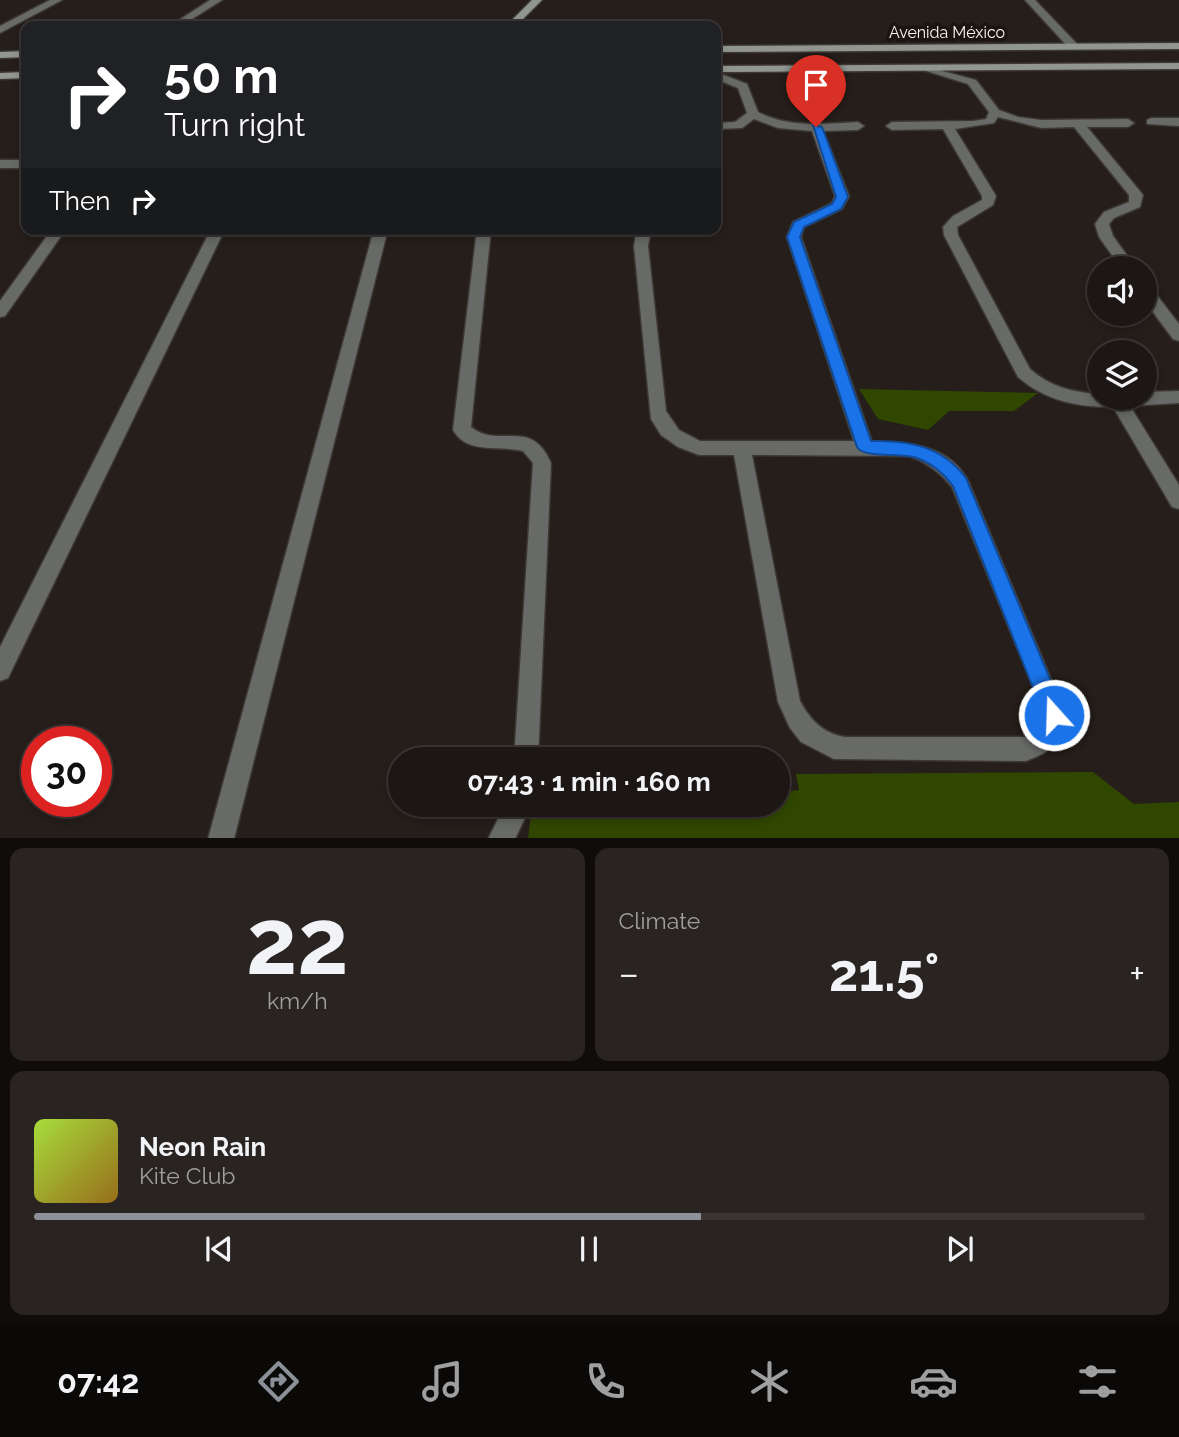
<!DOCTYPE html>
<meta charset="utf-8">
<style>
:root{--surface:#1c1614;--page:#292322;--text:#f1f3f6;--muted:#a09fa0;--line:#3a3534;--accent:#8c9099}
body{margin:0;font-family:Raleway,sans-serif;background:var(--page);color:var(--text);height:100vh;display:flex;flex-direction:column;font-size:26px;white-space:nowrap}
*{box-sizing:border-box;margin:0}
p{font-size:23px;color:var(--muted)}
.icon{flex:none;width:38px;height:38px;fill:none;stroke:currentColor;stroke-width:2;stroke-linecap:round;stroke-linejoin:round}
.map{position:relative;height:838px;overflow:hidden}
.panel{display:flex;flex-direction:column;gap:10px;padding:10px;background:#0f0c0b;flex:1}
.panel>*{flex:none}
.top-card{position:absolute;left:21px;top:21px;width:700px;height:214px;border-radius:14px;box-shadow:0 4px 10px #0003,0 0 0 2px var(--line);background:#202124;color:#fff;overflow:hidden}
.tools{position:absolute;left:1087px;top:256px;display:grid;gap:14px}
.tools a{display:grid;place-items:center;width:70px;height:70px;border-radius:50%;background:var(--surface);box-shadow:0 4px 10px #0003,0 0 0 2px var(--line);font-size:35px}
.speed{position:absolute;left:21px;top:726px;display:flex;gap:14px;font-size:35px;font-weight:700;text-align:center}
.speed>*{display:grid;place-content:center;width:91px;height:91px;border-radius:50%;background:var(--surface);box-shadow:0 4px 10px #0003,0 0 0 2px var(--line);line-height:1}
.speed .limit{border:10px solid #d22;background:#fff;color:#111}
.pin{position:absolute;display:grid;place-items:center;width:60px;height:60px;color:#fff;margin:-72px -30px;border-radius:50% 50% 50% 0;rotate:-45deg;box-shadow:0 0 7px #0007}
.pin .icon{rotate:45deg}
.me{position:absolute;width:77px;margin:-38px;rotate:340deg;stroke-linejoin:round;filter:drop-shadow(0 0 5px #0008)}
.turn{display:flex;align-items:center;gap:24px;height:147px;padding:0 28px;font-size:32px}
.turn .icon{width:91px;height:91px;stroke-width:2.5}
.turn b{display:block;font-size:49px;line-height:60px}
.then{display:flex;align-items:center;height:66px;padding:0 28px;background:#0003;gap:14px;font-size:26px}
.big{font-size:52px;font-weight:700;line-height:1.1}
.panel .card{flex:1;display:flex;flex-direction:column;justify-content:center;gap:10px;min-width:0;padding:0 24px;border-radius:14px;background:var(--page)}
.panel .dial{align-items:center;gap:0}
.dial b{font-size:91px;line-height:1}
.song{display:flex;align-items:center;gap:21px}
.cover{width:84px;height:84px;border-radius:10px;background:linear-gradient(135deg,hsl(80 70% 55%),hsl(40 70% 35%))}
.played{height:7px;border-radius:4px;background:linear-gradient(90deg,var(--accent) 60%,var(--line) 60%)}
.keys{display:flex;justify-content:space-around;direction:ltr}
.heat{display:flex;justify-content:space-between;align-items:center;font-size:38px;direction:ltr}
.panel .tiles{flex:1;display:grid;gap:10px;grid-template-columns:1fr 1fr}
.card:last-child{grid-column:span 2}
.trip{position:absolute;left:388px;top:747px;width:402px;height:70px;border-radius:35px;background:var(--surface);box-shadow:0 4px 10px #0003,0 0 0 2px var(--line);font-weight:700;line-height:70px;text-align:center}
.tab-bar{display:flex;height:112px;justify-content:space-around;align-items:center;background:#0b0908;color:var(--muted)}
.tab-bar .icon{width:49px;height:49px}
.tab-bar .active{color:var(--accent)}
.tab-bar b{font-size:32px;color:var(--text)}
.map>svg:first-child{display:block}
.green{fill:#304700}
.lines{fill:none;stroke-linecap:round;stroke-linejoin:round}
.street-casing{stroke:#3e3834;stroke-width:3}
.secondary-casing{stroke:#3e3834;stroke-width:3}
.street{fill:#676a67;fill-rule:evenodd}
.secondary{fill:#919691;fill-rule:evenodd}
.route{fill:#1a73e8;stroke:#114b97;stroke-width:2}
.labels{text-anchor:middle;dominant-baseline:central;stroke-width:7;stroke-linejoin:round;paint-order:stroke}
.far-street-label{font-size:16px;fill:#f8f3f0;stroke:#1b1411}
</style>
<div class="map">
<svg width="1179" height="839" viewBox="0 0 1179 839">
<rect width="100%" height="100%" fill="#251e1a"/>
<g class="green">
<path d="M859,389l179,4 -24,18h-65l-21,19 -50,-11z"/>
<path d="M1093,772l41,32 45,-2v36h-651l4,-31 247,-2v-13l20,-2 -3,-16z"/>
</g>
<g class="lines">
<defs>
<g id="street">
<path d="M50,0h12l-62,33v-7z"/>
<path d="M210,0h12l-41,26h-11z"/>
<path d="M1025,0h10l43,45v4h-8z"/>
<path d="M920,65l56,15 23,30 19,7 23,3 87,-1 6,4 -6,4h-41l56,68 -3,12 -26,11 -5,6 4,12 23,32h-15l-22,-31 -4,-13 9,-12 25,-10v-7l-55,-68 -33,1 -43,-11 -4,6 -39,6 41,67 -3,9 -36,22 1,8 72,134c21,18 41,23 69,25v3h45v-5l35,-1v12l-49,3 49,79v24l-7,-2 -59,-100c-36,0 -67,-6 -95,-30l-74,-142 -1,-8 10,-11 29,-16v-4l-39,-67 -51,1 -6,-4 6,-4 81,-1 13,-2 3,-7 -21,-28 -48,-15z"/>
<path d="M716,72l31,12 11,28c32,16 65,12 100,10l6,4 -6,4 -35,1 26,65 -7,13 -38,18 -3,10 71,205c37,0 79,3 97,41l94,225c5,30 -11,44 -37,53l-192,-2 -33,-17 -11,-14 -12,-26 -44,-247h-35l-21,-8 -17,-12 -10,-16 -17,-173 3,-17h14l-3,17 18,165 13,19 21,11h154l-67,-204 6,-15 39,-19 3,-7 -23,-65 -34,-3 -24,-9 -12,9 -26,1v-6l19,-1 12,-9 -9,-25 -22,-9zM752,455l158,1c18,7 31,17 42,31l86,212 3,17 -2,12 -13,9h-181c-22,-4 -34,-16 -45,-36z"/>
<path d="M1151,118h28v8l-32,-2v-4z"/>
<path d="M0,160h18l6,4 -6,4h-18z"/>
<path d="M52,229h14l-61,87 -5,1v-16z"/>
<path d="M211,229h14l-217,449 -8,3v-34z"/>
<path d="M374,229h14l-154,610h-26z"/>
<path d="M477,229h14l-20,198c28,23 60,-11 80,36l-13,297h-24l19,-297 -10,-12c-23,-6 -56,4 -70,-21z"/>
<path d="M1144,284l5,1 30,39v17l-6,-2 -29,-39z"/>
<path d="M505,805h26l-16,34h-27z"/>
</g>
<g id="secondary">
<path d="M532,0h10l-26,26h-10z"/>
<path d="M1179,43v6l-463,3v-6z"/>
<path d="M26,51v6l-26,1v-6z"/>
<path d="M1179,63v6l-463,3v-6z"/>
<path d="M26,72v6l-26,1v-6z"/>
</g>
</defs>
<use href="#street" class="street-casing"/>
<use href="#secondary" class="secondary-casing"/>
<use href="#street" class="street"/>
<use href="#secondary" class="secondary"/>
</g>
<path class="route" d="M813,125l9,2 26,70 -7,12 -37,18 -4,10 71,204c37,-1 71,5 95,37l99,237 -4,8 -7,3 -7,-3 -94,-237c-9,-12 -22,-23 -36,-28 -15,-6 -53,1 -60,-11l-70,-210 7,-15 38,-18 4,-7z"/>
<g class="labels">
<g class="far-street-label">
<text x="947" y="32">Avenida México</text>
</g>
</g>
</svg>
<div class="tools">
<a><svg class="icon" aria-label="sound" viewBox="0 0 24 24"><path d="M4 9h4l5-4v14l-5-4H4zM17 9q2 3 0 6"/></svg></a>
<a><svg class="icon" aria-label="layers" viewBox="0 0 24 24"><path d="M12 4l9 5-9 5-9-5zM3 14l9 5 9-5"/></svg></a>
</div>
<div class="speed"><div class="limit">30</div></div>
<div class="pin" style="left:816px;top:127px;background:#d93025"><svg class="icon" aria-label="arrive" viewBox="0 0 24 24"><path d="M6 21V4h12l-3 4 3 4H6"/></svg></div>
<svg class="me" style="left:1054px;top:715px" viewBox="-20 -20 40 40"><circle r="17" fill="#1a73e8" stroke="#fff" stroke-width="3"/><path d="M0-11L8 9 0 5-8 9z" fill="#fff"/></svg>
<div class="trip">07:43 · 1 min · 160 m</div>
<div class="top-card">
<div class="turn"><svg class="icon" aria-label="right" viewBox="0 0 24 24"><path d="M7 20v-9h11M14 6l5 5-5 5"/></svg><div><b>50 m</b>Turn right</div></div>
<div class="then">Then<svg class="icon" aria-label="right" viewBox="0 0 24 24"><path d="M7 20v-9h11M14 6l5 5-5 5"/></svg></div>
</div>
</div>
<section class="panel">
<div class="tiles">
<div class="card dial"><b>22</b><p>km/h</p></div>
<div class="card"><p>Climate</p>
<div class="heat"><a>−</a><b class="big">21.5°</b><a>+</a></div>
</div>
<div class="card">
<div class="song"><i class="cover"></i><div><b>Neon Rain</b><p>Kite Club</p></div></div>
<div class="played"></div>
<div class="keys"><svg class="icon" aria-label="previous" viewBox="0 0 24 24"><path d="M18 5L8 12l10 7zM5 5v14"/></svg><svg class="icon" aria-label="pause" viewBox="0 0 24 24"><path d="M8 5v14M16 5v14"/></svg><svg class="icon" aria-label="next" viewBox="0 0 24 24"><path d="M6 5l10 7-10 7zM19 5v14"/></svg></div>
</div>
</div>
</section>
<nav class="tab-bar">
<b>07:42</b>
<svg class="icon active" aria-label="directions" viewBox="0 0 24 24"><path d="M12 3l9 9-9 9-9-9zM9 14v-3h6M13 9l2 2-2 2"/></svg>
<svg class="icon" aria-label="music" viewBox="0 0 24 24"><path d="M9 18V5l10-2v13"/><circle cx="6" cy="18" r="3"/><circle cx="16" cy="16" r="3"/></svg>
<svg class="icon" aria-label="phone" viewBox="0 0 24 24"><path d="M5 4h4l2 5-3 2q2 4 5 5l2-3 5 2v4C11 20 4 13 5 4z"/></svg>
<svg class="icon" aria-label="climate" viewBox="0 0 24 24"><path d="M12 3v18M4 7l16 10M4 17L20 7"/></svg>
<svg class="icon" aria-label="car" viewBox="0 0 24 24"><path d="M5 17H2v-5l4-1 3-4h7l3 4 3 1v5h-3M9 17h6M6 11h13"/><circle cx="7" cy="17" r="2"/><circle cx="17" cy="17" r="2"/></svg>
<svg class="icon" aria-label="filters" viewBox="0 0 24 24"><path d="M4 7h16M4 17h16"/><circle cx="9" cy="7" r="2"/><circle cx="15" cy="17" r="2"/></svg>
</nav>
